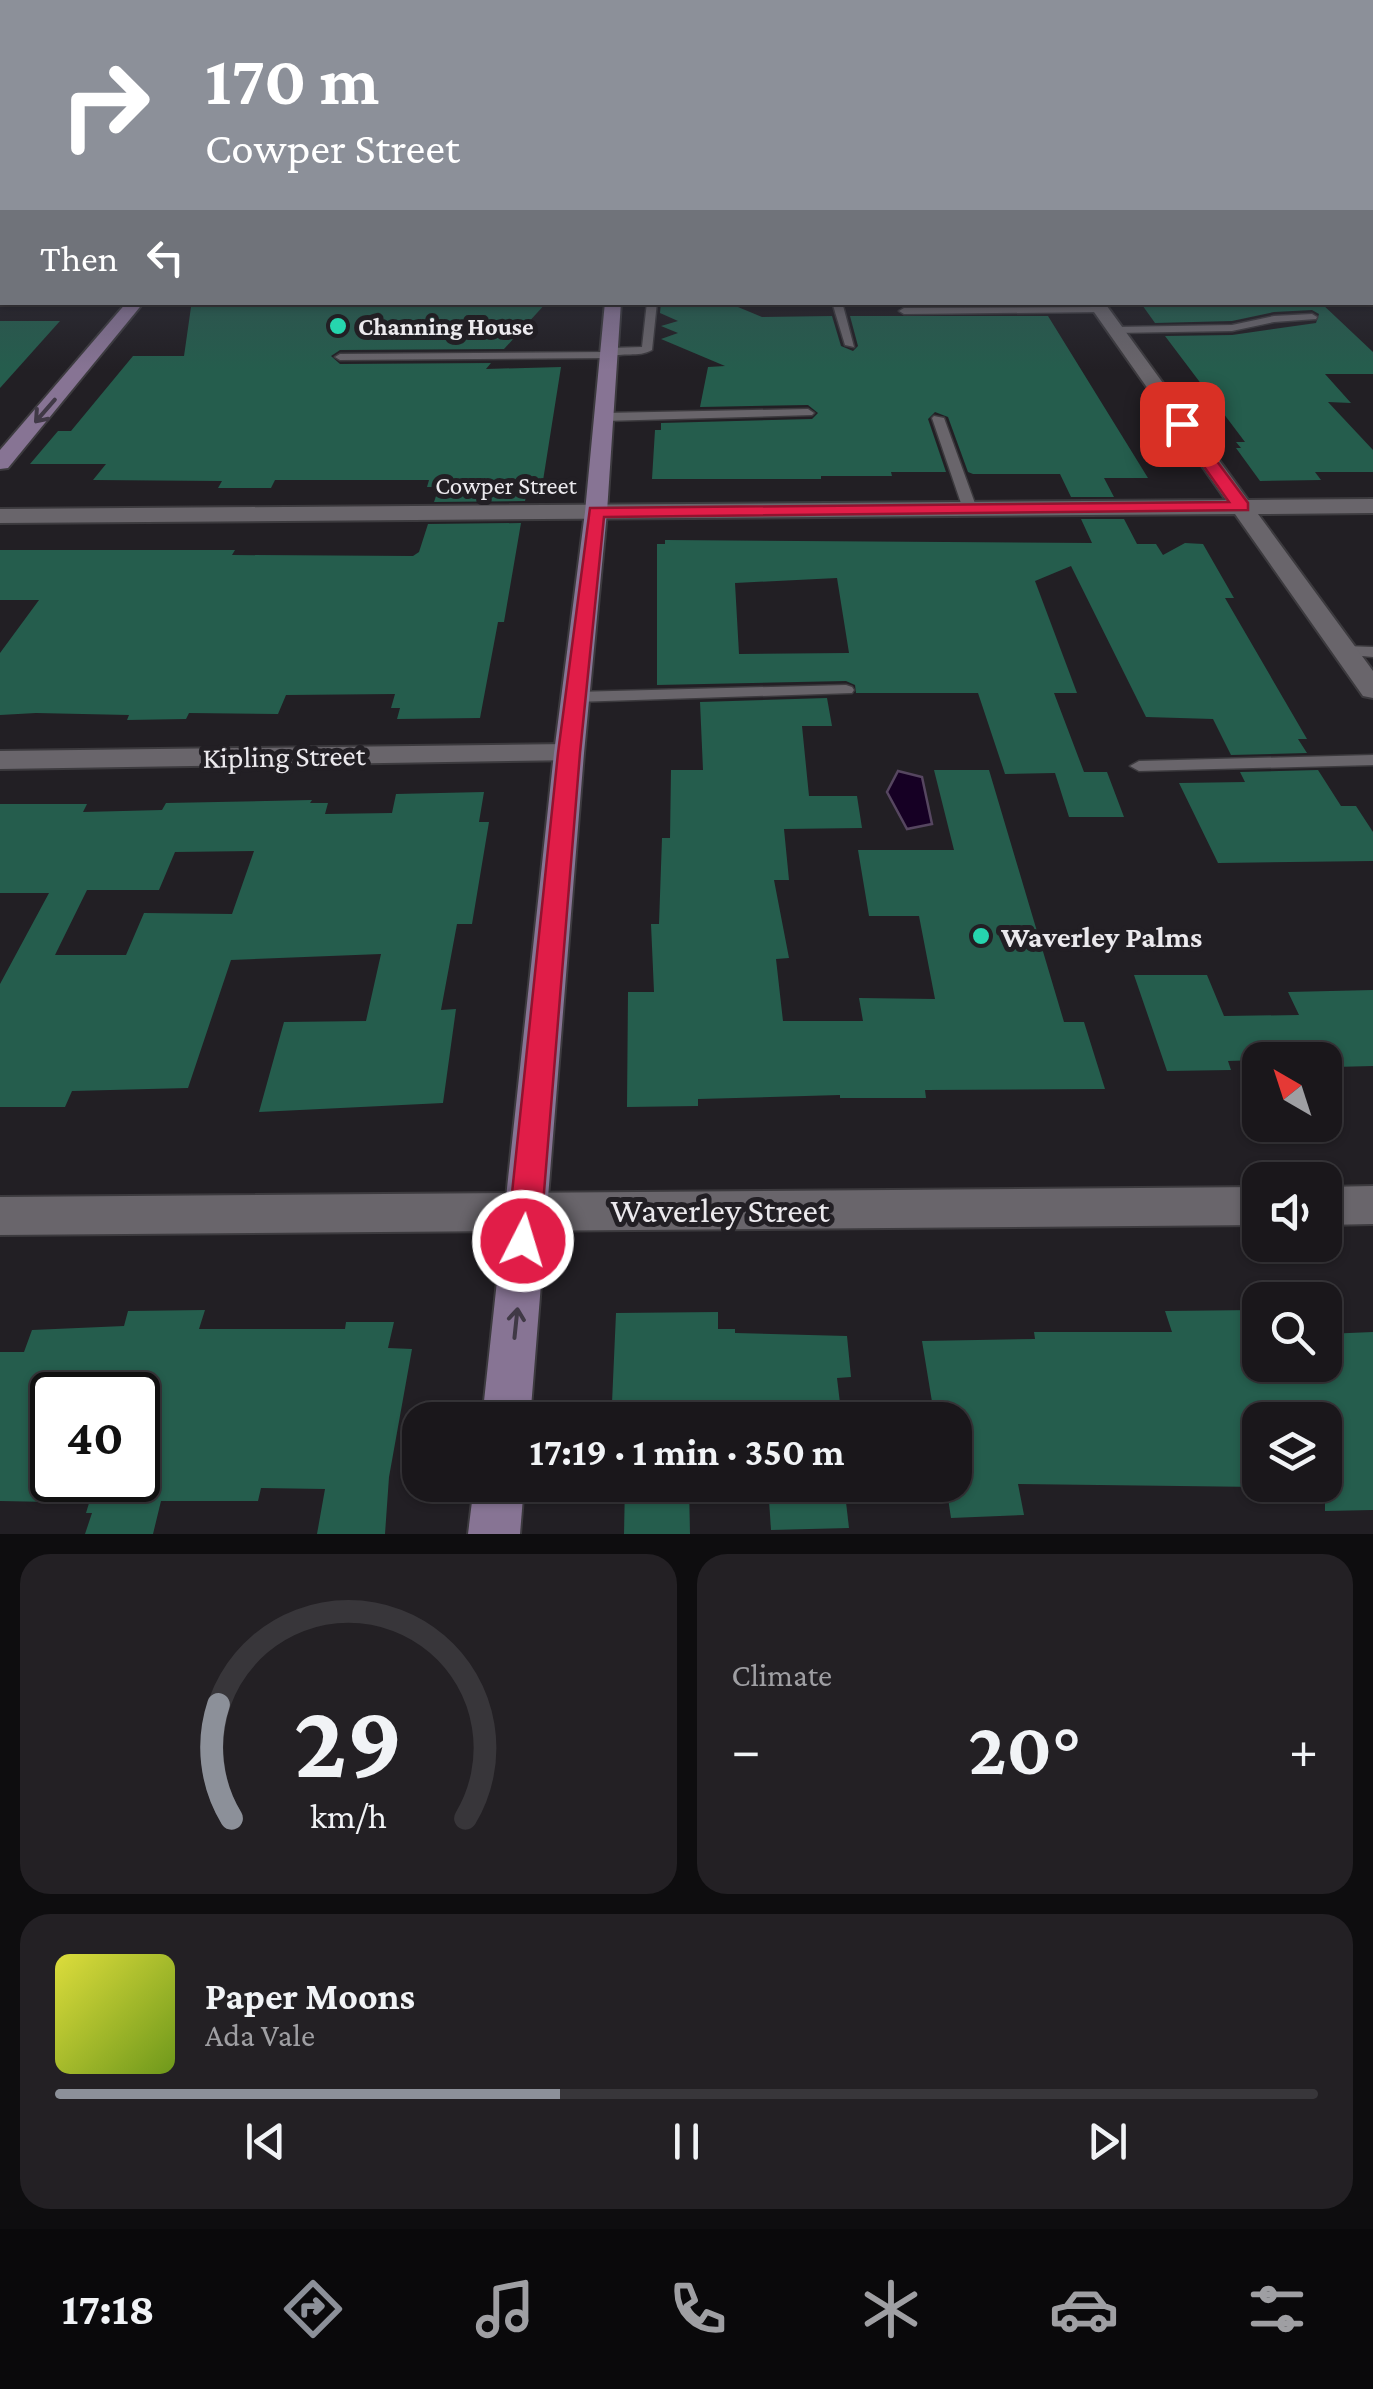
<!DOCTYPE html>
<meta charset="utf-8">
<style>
:root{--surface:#1a171b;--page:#232024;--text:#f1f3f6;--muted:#9f9fa3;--line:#38363a;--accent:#8c9099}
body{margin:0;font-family:"Crimson Pro",serif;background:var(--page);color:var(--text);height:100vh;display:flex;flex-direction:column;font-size:38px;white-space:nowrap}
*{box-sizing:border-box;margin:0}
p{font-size:32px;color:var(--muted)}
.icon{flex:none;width:55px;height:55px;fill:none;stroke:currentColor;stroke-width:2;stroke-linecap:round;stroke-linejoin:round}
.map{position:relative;height:1534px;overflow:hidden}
.sheet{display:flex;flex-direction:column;gap:20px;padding:20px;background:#0e0d0f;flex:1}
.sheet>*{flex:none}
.hud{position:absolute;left:0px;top:0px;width:1375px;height:305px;box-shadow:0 2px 8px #0004,0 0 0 2px var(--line);background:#8c9099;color:#fff;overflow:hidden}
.needle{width:65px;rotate:321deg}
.buttons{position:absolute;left:1242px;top:1042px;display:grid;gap:20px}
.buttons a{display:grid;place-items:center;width:100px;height:100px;border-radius:20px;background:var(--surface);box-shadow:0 2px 8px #0004,0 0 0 2px var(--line);font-size:50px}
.speed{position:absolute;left:30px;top:1372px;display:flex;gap:20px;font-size:50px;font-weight:700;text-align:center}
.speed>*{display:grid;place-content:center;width:130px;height:130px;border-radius:50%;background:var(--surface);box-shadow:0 2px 8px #0004,0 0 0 2px var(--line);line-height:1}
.speed .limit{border:5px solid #111;border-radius:15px;background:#fff;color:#111}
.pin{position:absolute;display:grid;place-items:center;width:85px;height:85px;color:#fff;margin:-42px;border-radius:20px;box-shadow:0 5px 15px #0006}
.me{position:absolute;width:110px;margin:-55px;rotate:5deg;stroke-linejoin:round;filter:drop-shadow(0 0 8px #0008)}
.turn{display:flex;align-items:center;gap:35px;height:210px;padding:0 40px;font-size:45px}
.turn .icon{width:130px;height:130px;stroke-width:2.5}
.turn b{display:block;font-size:70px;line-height:85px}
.then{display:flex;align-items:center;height:95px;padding:0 40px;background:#0003;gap:20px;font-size:38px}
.big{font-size:75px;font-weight:700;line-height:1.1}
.sheet .widget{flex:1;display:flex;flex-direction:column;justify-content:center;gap:15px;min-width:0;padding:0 35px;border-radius:30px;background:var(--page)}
.sheet .dial{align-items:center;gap:0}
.dial svg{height:260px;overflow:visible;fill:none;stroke:var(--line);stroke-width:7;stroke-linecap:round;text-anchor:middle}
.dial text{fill:var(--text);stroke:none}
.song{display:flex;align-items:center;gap:30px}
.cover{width:120px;height:120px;border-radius:15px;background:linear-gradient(135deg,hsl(60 70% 55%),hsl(80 70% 35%))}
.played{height:10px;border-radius:5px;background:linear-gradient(90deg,var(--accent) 40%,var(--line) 40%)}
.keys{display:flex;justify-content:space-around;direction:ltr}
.heat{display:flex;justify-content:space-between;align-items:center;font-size:55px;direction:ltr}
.sheet .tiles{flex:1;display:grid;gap:20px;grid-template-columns:1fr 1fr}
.widget:last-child{grid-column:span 2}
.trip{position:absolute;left:402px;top:1402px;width:570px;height:100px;border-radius:30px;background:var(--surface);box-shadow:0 2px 8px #0004,0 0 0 2px var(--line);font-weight:700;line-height:100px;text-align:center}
.tab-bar{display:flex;height:160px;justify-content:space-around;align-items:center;background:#0a090b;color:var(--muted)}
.tab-bar .icon{width:70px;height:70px}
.tab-bar .on{color:var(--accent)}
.tab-bar b{font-size:45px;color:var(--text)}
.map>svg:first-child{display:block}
.water{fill:#160024;stroke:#564660;stroke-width:2.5}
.building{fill:#255d4d;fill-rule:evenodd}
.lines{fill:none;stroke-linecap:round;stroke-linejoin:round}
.lane-casing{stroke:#3c3a3e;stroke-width:3}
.street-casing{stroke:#3c3a3e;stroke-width:4}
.secondary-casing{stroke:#3c3a3e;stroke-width:4}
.lane{fill:#69656b;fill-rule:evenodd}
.street{fill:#69656b;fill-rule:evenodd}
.secondary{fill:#877494;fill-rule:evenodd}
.oneway{stroke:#403946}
.route{fill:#e11d48;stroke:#92132f;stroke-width:2.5}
.poi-dot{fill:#26d5ae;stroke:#221f24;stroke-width:4}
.labels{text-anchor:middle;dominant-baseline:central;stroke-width:10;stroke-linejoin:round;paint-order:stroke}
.far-poi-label{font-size:25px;font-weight:bold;fill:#ebe9ed;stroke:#221f24;text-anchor:start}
.far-street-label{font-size:25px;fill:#ebe9ed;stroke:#221f24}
.street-label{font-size:30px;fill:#ebe9ed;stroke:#221f24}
.poi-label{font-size:30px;font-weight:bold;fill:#ebe9ed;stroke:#221f24;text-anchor:start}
.near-street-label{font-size:35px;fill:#ebe9ed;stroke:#221f24}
</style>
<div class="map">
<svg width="1373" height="1534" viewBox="0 0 1373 1534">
<rect width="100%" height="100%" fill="#221f24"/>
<path class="water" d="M898,771l24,6 10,47 -25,5 -20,-37z"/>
<g class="building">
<path d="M199,302h348l-43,47 -164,1 -9,6 9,8 151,-1 -5,6 75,-2 -19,120h-14l-3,14 -91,1 5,-15h-12l2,-7h-154l-4,8h-53l4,-7 -129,-1 13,-16h-76l28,-33h13l62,-75h51l7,-49z"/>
<path d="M661,302h65l36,15 70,-1 9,30 12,5 5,-5 -8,-30h198l100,162h-44l10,19h-43l-11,-23h-87l-5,-2 -20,-55 -13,-5 -7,7 18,53h-55l1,4h-71v3h-169l3,-49h6v-7l151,-4 6,-6 -10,-8 -108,2 8,-40 17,-1 -64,-27 17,-6 -17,-7 17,-5 -18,-8z"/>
<path d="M1140,302h180l53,50v22h-48l26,29 -23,-1 45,48v22h-58l6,8 -61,1 -24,-33h5l-5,-6h9l-80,-106 67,-1 84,-12 3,-9 -7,-4 -38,2 -42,9 -77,2z"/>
<path d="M0,321h60l-60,67z"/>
<path d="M1081,519h43l13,25h19l7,11 22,-12 18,1 31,54h-9l82,141h-9l9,14 -76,2 -18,-36 -67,-2 -75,-151 -36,15 42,112h-23l30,79h23l17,45h-55l-14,-44 -50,1 -27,-81h-122l-1,-8 -9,-4 -189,4v-141h8v-4l427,3zM837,578l12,75 -110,1 -4,-71z"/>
<path d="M521,523l-17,99h-6l-18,96 -83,1 3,-11h-9l4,-14 -109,1 -8,19 -89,-1 -3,6 -59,1 2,-5 -93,-2 -36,2v-62l39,-53h-39v-50h235l-3,5 181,1 6,-4 9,-28z"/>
<path d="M827,698l5,28h-30l7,70h48l5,32 -78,1 5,51h-15l15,78 -13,1 7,62h80l-4,-23 76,1 -16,-83h-50l-11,-66h96l-20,-80h55l75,252h20l21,67 -180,1 1,8h-86v-3l-142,4v7l-71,1 1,-115h26l-3,-68h8l3,-86h8l1,-68h32l-3,-68z"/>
<path d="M1318,770l23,36h15l17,26v29l-155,2 -39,-80 66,-1 -5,-10z"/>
<path d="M484,792l-5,30h10l-17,102h-15l-16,86 15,-1 -13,94 -184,9 25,-90 82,-1 15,-67 -150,6 -43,128 -116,3 -7,16h-65v-123l49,-91h-49v-89h87l-4,8 79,-2 4,-7 146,-3 -2,3h18l-3,11 67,-1 4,-19zM254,851l-22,63 -88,-1 -18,42h-71l32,-65h72l16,-38z"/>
<path d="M1134,975h73l17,41 75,-1 -11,-23 85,-2v76l-39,1 -3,-7h-71l-32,1 3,9 -64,1z"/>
<path d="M205,1310l-6,19h146l1,-7h48l-6,26 24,1 -23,128 -4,57h-68l8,-45 -64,-1 -3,13h-97l-8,33h-68l7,-21h-6l10,-33h42v-85h-86v107l-52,-1v-149h24l8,-22 92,-4 4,-15z"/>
<path d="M1255,1310l5,12v43h65v-31l48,-2v178l-48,1v-91h-65v67l-242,-3 6,31 -73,3 -5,-33h9v-65h-20l-13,-79 113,-2 -1,-7h138l-7,-21z"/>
<path d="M718,1312v17h17v4l112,3 4,41 -14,1 5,42h-78l-1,-18 -151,1 4,-90z"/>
<path d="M625,1485h64l1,49h-66z"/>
<path d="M768,1485h76l5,43 -78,2z"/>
</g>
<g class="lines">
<defs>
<g id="lane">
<path d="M647,302h10l-5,48c-13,8 -31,1 -43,8l-269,2 -5,-3 5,-3 264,-2 5,-4 33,-1z"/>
<path d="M832,302h10l12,45 -9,-2z"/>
<path d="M1100,307l5,3 -1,2 -200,2 -5,-3 5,-3z"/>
<path d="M1312,314l5,3 -1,2 -42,3 -42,9 -117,2 -5,-3 5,-3 117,-2 42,-9z"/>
<path d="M808,409l6,4 -2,2 -208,6 -6,-4 6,-4z"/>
<path d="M934,416l10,2 33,91 -2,3h-10l-2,-3 -31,-91z"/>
<path d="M1345,646l28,1v10l-34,-3 -2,-3 2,-3z"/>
<path d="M846,685l6,2 2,3 -2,3 -277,9 -8,-5 8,-5z"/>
<path d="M1373,755v10l-234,6 -9,-5 9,-5z"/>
</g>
<g id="street">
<rect x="1372" y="167" width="1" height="8"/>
<rect x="1372" y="248" width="1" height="10"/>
<rect x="0" y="251" width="2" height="10"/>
<path d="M1087,302h17l144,198 125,-1v14l-115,1 115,157v27l-10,-2 -128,-182 -1235,9v-14l1226,-9z"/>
<path d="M569,744l10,2 5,7 -5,7 -579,9v-18z"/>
<path d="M1373,1186v38l-48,1v-38z"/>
<path d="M1260,1187v38l-1260,10v-38z"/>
</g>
<g id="secondary">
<path d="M127,302h17l-136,166 -8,1v-19z"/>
<path d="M605,302h16l-14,210 -23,241 -54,667h-48l72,-667 31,-241z"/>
<path d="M474,1485h50l-4,49h-52z"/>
</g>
</defs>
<use href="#lane" class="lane-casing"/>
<use href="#street" class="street-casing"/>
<use href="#secondary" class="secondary-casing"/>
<use href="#lane" class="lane"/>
<use href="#street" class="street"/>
<use href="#secondary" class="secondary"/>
</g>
<defs><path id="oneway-shaft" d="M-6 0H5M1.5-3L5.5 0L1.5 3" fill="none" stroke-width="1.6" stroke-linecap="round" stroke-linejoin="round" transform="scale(2.5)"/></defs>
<g class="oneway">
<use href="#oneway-shaft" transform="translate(45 411) rotate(131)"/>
<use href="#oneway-shaft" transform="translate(516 1323) rotate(-84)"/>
</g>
<linearGradient id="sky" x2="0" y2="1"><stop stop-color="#131114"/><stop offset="0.42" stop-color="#3e4250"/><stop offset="1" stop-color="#3e4250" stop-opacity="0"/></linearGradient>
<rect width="1373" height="370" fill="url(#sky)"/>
<path class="route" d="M1182,419l5,2 61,82v7l-644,7 -24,236 -40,488 -5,11 -12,4 -11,-4 -5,-11 51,-488 32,-245 639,-6 -55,-78z"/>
<g class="poi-dot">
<circle cx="338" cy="326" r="10"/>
<circle cx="981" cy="936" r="10"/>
</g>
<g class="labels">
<g class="far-poi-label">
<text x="358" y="326">Channing House</text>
</g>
<g class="far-street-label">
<text x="506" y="485">Cowper Street</text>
</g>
<g class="street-label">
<text transform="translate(284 756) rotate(-1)">Kipling Street</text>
</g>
<g class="poi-label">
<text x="1001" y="936">Waverley Palms</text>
</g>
<g class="near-street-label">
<text x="720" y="1210">Waverley Street</text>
</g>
</g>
</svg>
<div class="buttons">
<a><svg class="needle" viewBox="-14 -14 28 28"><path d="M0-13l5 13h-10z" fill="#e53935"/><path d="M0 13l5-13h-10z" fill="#9f9fa3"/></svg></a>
<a><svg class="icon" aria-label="sound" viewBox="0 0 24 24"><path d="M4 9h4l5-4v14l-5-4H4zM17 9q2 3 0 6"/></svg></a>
<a><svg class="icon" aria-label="search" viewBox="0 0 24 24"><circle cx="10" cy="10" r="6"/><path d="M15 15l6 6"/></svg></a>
<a><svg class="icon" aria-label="layers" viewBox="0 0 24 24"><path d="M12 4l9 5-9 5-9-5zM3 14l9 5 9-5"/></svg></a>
</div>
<div class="speed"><div class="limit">40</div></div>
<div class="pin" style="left:1182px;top:424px;background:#d93025"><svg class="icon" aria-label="arrive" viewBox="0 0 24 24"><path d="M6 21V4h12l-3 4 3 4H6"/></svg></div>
<svg class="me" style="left:523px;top:1241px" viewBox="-20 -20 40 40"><circle r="17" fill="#e11d48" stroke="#fff" stroke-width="3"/><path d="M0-11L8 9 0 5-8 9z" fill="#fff"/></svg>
<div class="trip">17:19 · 1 min · 350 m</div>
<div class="hud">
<div class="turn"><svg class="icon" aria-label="right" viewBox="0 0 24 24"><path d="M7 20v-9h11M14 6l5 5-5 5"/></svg><div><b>170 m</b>Cowper Street</div></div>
<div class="then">Then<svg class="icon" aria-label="left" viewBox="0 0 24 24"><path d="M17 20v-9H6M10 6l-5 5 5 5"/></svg></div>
</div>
</div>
<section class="sheet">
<div class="tiles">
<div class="widget dial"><svg viewBox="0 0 100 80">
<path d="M14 69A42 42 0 1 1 86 69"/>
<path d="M14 69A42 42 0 0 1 10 34" stroke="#8c9099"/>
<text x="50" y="56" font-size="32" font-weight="700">29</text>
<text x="50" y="72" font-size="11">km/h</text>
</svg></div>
<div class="widget"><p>Climate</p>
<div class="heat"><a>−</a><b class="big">20°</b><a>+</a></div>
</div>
<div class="widget">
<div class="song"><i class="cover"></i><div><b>Paper Moons</b><p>Ada Vale</p></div></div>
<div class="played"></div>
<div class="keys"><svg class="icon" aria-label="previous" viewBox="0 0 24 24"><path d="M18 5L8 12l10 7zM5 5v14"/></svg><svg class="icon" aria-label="pause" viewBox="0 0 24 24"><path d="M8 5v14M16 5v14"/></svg><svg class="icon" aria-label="next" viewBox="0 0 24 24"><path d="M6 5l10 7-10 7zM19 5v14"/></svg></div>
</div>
</div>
</section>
<nav class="tab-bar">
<b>17:18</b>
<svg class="icon on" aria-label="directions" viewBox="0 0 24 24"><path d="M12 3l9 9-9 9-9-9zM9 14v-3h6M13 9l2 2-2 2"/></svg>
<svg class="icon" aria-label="music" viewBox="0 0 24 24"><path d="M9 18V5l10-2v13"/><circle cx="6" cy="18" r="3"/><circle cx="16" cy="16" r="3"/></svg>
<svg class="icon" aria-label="phone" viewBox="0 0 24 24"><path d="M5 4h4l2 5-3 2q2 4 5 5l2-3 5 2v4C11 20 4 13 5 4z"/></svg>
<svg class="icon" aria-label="climate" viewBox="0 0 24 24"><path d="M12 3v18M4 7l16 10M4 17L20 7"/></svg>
<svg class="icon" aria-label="car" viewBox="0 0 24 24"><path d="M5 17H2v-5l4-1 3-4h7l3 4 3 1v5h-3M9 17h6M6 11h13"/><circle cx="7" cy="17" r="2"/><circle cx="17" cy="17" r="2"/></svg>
<svg class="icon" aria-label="filters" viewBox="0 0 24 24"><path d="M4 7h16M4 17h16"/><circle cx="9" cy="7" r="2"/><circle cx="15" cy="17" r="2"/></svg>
</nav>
